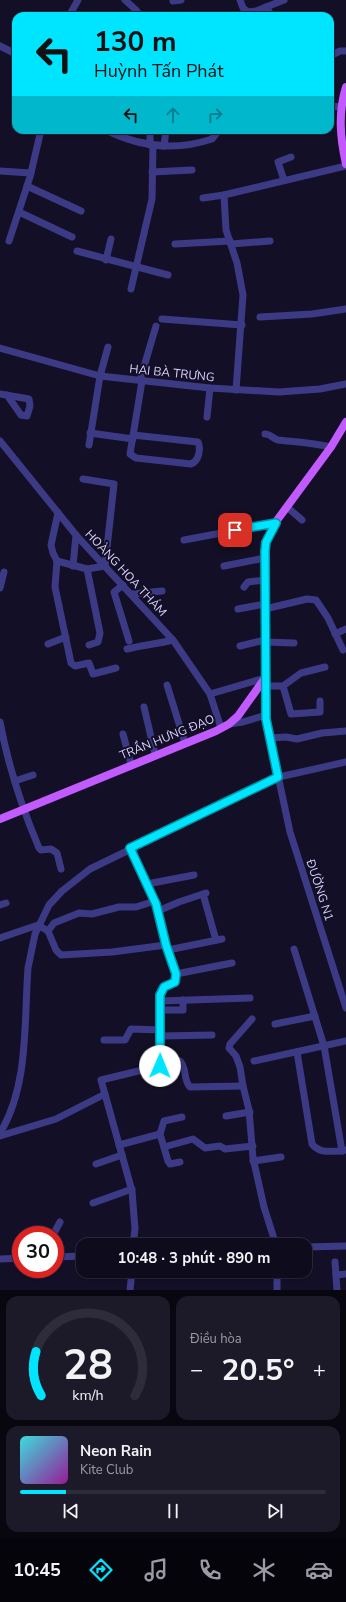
<!DOCTYPE html>
<html lang="vi">
<meta charset="utf-8">
<style>
:root{--surface:#0e0b1c;--page:#1c1929;--text:#f1f3f6;--muted:#9b9ba3;--line:#2e2b3b;--accent:#00e5ff}
body{margin:0;font-family:"Nunito Sans",sans-serif;background:var(--page);color:var(--text);height:100vh;display:flex;flex-direction:column;font-size:15px;white-space:nowrap}
*{box-sizing:border-box;margin:0}
p{font-size:13px;color:var(--muted)}
.icon{flex:none;width:22px;height:22px;fill:none;stroke:currentColor;stroke-width:2;stroke-linecap:round;stroke-linejoin:round}
.map{position:relative;height:1290px;overflow:hidden}
.panel{display:flex;flex-direction:column;gap:6px;padding:6px;background:#08060f;flex:1}
.panel>*{flex:none}
.guide{position:absolute;left:12px;top:12px;width:322px;height:122px;border-radius:12px;box-shadow:0 1px 3px #0004,0 0 0 1px var(--line);background:#00e5ff;color:#111;overflow:hidden}
.speed{position:absolute;left:12px;top:1226px;display:flex;gap:8px;font-size:20px;font-weight:700;text-align:center}
.speed>*{display:grid;place-content:center;width:52px;height:52px;border-radius:50%;background:var(--surface);box-shadow:0 1px 3px #0004,0 0 0 1px var(--line);line-height:1}
.speed .limit{border:6px solid #d22;background:#fff;color:#111}
.pin{position:absolute;display:grid;place-items:center;width:34px;height:34px;color:#fff;margin:-17px;border-radius:8px;box-shadow:0 2px 6px #0006}
.me{position:absolute;width:44px;margin:-22px;rotate:1deg;stroke-linejoin:round;filter:drop-shadow(0 0 3px #0008)}
.turn{display:flex;align-items:center;gap:14px;height:84px;padding:0 16px;font-size:18px}
.turn .icon{width:52px;height:52px;stroke-width:2.5}
.turn b{display:block;font-size:28px;line-height:34px}
.lanes{display:flex;align-items:center;height:38px;padding:0 16px;background:#0003;justify-content:center;gap:20px;direction:ltr}
.lanes .off{opacity:.35}
.big{font-size:30px;font-weight:700;line-height:1.1}
.panel .card{flex:1;display:flex;flex-direction:column;justify-content:center;gap:6px;min-width:0;padding:0 14px;border-radius:12px;background:var(--page)}
.panel .dial{align-items:center;gap:0}
.dial svg{height:104px;overflow:visible;fill:none;stroke:var(--line);stroke-width:7;stroke-linecap:round;text-anchor:middle}
.dial text{fill:var(--text);stroke:none}
.song{display:flex;align-items:center;gap:12px}
.cover{width:48px;height:48px;border-radius:6px;background:linear-gradient(135deg,hsl(180 70% 55%),hsl(300 70% 35%))}
.played{height:4px;border-radius:2px;background:linear-gradient(90deg,var(--accent) 15%,var(--line) 15%)}
.keys{display:flex;justify-content:space-around;direction:ltr}
.heat{display:flex;justify-content:space-between;align-items:center;font-size:22px;direction:ltr}
.panel .tiles{flex:1;display:grid;gap:6px;grid-template-columns:1fr 1fr}
.card:last-child{grid-column:span 2}
.trip{position:absolute;left:76px;top:1238px;width:236px;height:40px;border-radius:12px;background:var(--surface);box-shadow:0 1px 3px #0004,0 0 0 1px var(--line);font-weight:700;line-height:40px;text-align:center}
.tabs{display:flex;height:64px;justify-content:space-around;align-items:center;background:#06040b;color:var(--muted)}
.tabs .icon{width:28px;height:28px}
.tabs .active{color:var(--accent)}
.tabs b{font-size:18px;color:var(--text)}
.map>svg:first-child{display:block}
.lines{fill:none;stroke-linecap:round;stroke-linejoin:round}
.minor{stroke:#3d3a85;stroke-width:7}
.major{stroke:#c25bff;stroke-width:8}
.route-casing{stroke:#0095a6;stroke-width:10}
.route{stroke:#00e5ff;stroke-width:7}
.labels{text-anchor:middle;dominant-baseline:central;stroke-width:4;stroke-linejoin:round;paint-order:stroke}
.street-label{font-size:12px;fill:#d9d4ff;stroke:#130f26}
</style>
<div class="map">
<svg width="346" height="1290" viewBox="0 0 346 1290">
<rect width="100%" height="100%" fill="#130f26"/>
<g class="lines">
<g class="minor">
<path d="M125,0l11,10 4,6"/>
<path d="M240,0l3,8 5,4 8,-1 28,-11"/>
<path d="M173,1l8,-1"/>
<path d="M266,7l6,9"/>
<path d="M69,16l9,-16"/>
<path d="M0,46l16,8"/>
<path d="M330,56l10,-5h6"/>
<path d="M330,106l11,1"/>
<path d="M106,130c34,17 70,21 106,9l7,-9"/>
<path d="M150,145v-15"/>
<path d="M164,146l2,-16"/>
<path d="M0,171l31,2"/>
<path d="M152,172l40,-2"/>
<path d="M284,180l-6,-18 13,-5"/>
<path d="M27,186l54,25"/>
<path d="M203,198l21,-3"/>
<path d="M19,212l53,25"/>
<path d="M9,241l21,-64 11,-47"/>
<path d="M175,244l55,-3"/>
<path d="M231,244l39,-3"/>
<path d="M77,251l91,24"/>
<path d="M106,260l5,-21"/>
<path d="M131,289l21,-90 1,-54"/>
<path d="M260,317l52,-3 34,-5"/>
<path d="M162,319l80,6"/>
<path d="M0,348l100,28 110,12 69,4 41,-3 26,-5"/>
<path d="M140,380l16,-54"/>
<path d="M236,390l7,-95 -6,-32 -11,-33 -2,-35 122,-29"/>
<path d="M0,394l29,5 1,7 -3,10 -6,-1 -14,-20"/>
<path d="M207,417l3,-29"/>
<path d="M90,433l43,6"/>
<path d="M265,434c6,0 8,5 13,6 18,2 35,3 53,7"/>
<path d="M133,435l65,7c3,7 1,19 -7,22l-55,-6 -6,-4 12,-73"/>
<path d="M0,441l76,94 97,105 37,54 11,34"/>
<path d="M89,445l11,-69 8,-29"/>
<path d="M287,507l15,13"/>
<path d="M58,513l-7,32 2,8 4,8 -2,26 16,76 4,3 14,-3 4,11 23,-6"/>
<path d="M184,540l91,-17"/>
<path d="M57,561l30,8 18,-3 9,-82 -31,-5"/>
<path d="M73,566l3,-31"/>
<path d="M224,566l41,-8"/>
<path d="M87,569l13,64 -2,9 -9,3"/>
<path d="M123,585l-9,7 15,49"/>
<path d="M244,587l4,-5 17,-2"/>
<path d="M0,588l4,-16"/>
<path d="M132,594l30,-3"/>
<path d="M238,609l27,-5"/>
<path d="M265,609l42,-10 9,1 12,18 15,32"/>
<path d="M335,634l11,-5"/>
<path d="M265,642l29,1"/>
<path d="M48,644l18,-7"/>
<path d="M240,646l25,-6"/>
<path d="M127,649c16,-4 30,-5 46,-9"/>
<path d="M167,685l18,58"/>
<path d="M265,686h18l18,-13 24,-6"/>
<path d="M283,686l8,28 29,-2v-11"/>
<path d="M210,694l55,-16 1,41 24,113 56,176"/>
<path d="M144,707l11,47"/>
<path d="M0,722c8,43 22,86 39,126l2,2 10,-1 6,4 4,16"/>
<path d="M229,724l14,-2 23,-7"/>
<path d="M123,734l8,30"/>
<path d="M270,738l16,-1 11,2 25,-6 24,-2"/>
<path d="M15,781l18,-6"/>
<path d="M130,848l26,56 10,41 10,29 -1,8 -11,5 -4,8 1,71"/>
<path d="M147,884l47,-9"/>
<path d="M203,894l13,46"/>
<path d="M0,905l6,-2"/>
<path d="M158,911l21,-9 27,-9"/>
<path d="M48,931l6,-8 25,-10 13,1 27,-7h17l19,-6"/>
<path d="M0,938l38,-13 10,6 8,19 5,5 51,-3 54,-7"/>
<path d="M294,949l30,97 18,105 4,-1"/>
<path d="M168,950l54,-11"/>
<path d="M176,974l56,-11"/>
<path d="M160,1001l90,-3"/>
<path d="M160,1010h23v-10"/>
<path d="M252,1019l-22,25 -1,4 7,8 4,11 3,19 6,24 4,48 11,49 12,38"/>
<path d="M275,1024l40,-8"/>
<path d="M161,1036l51,-1"/>
<path d="M104,1040h21l6,-11 30,1"/>
<path d="M297,1052l15,92c8,10 18,7 30,7"/>
<path d="M254,1061l92,-20"/>
<path d="M226,1116l24,-4"/>
<path d="M0,1133c29,-47 24,-112 28,-165l7,-34 14,-29 13,-14 28,-22 189,-92 67,-15"/>
<path d="M0,1136l56,-17 49,-25"/>
<path d="M119,1145l41,-11"/>
<path d="M164,1147l29,-8 12,9 15,-2 5,3 28,-3"/>
<path d="M253,1161l28,-4"/>
<path d="M180,1162l-10,2 -2,-3 -8,-27 4,-13 18,-4"/>
<path d="M96,1164l26,-9"/>
<path d="M93,1203l39,-14"/>
<path d="M53,1235l7,-13"/>
<path d="M133,1245l2,-16 -3,-38 -31,-111 79,-19c7,7 3,19 10,26l53,-1"/>
<path d="M305,1247l41,-1"/>
<path d="M55,1257l28,-1"/>
<path d="M0,1259l21,-1"/>
<path d="M335,1262l2,28"/>
<path d="M336,1275l10,-1"/>
<path d="M130,1290l2,-19"/>
<path d="M277,1290v-19"/>
</g>
<g class="major">
<path d="M346,87c-8,26 -6,50 0,77"/>
<path d="M0,819l216,-88 13,-7 9,-8 27,-38 1,-136 9,-19 56,-76 15,-25"/>
</g>
</g>
<g class="lines">
<defs>
<path id="route" d="M160,1066v-71l4,-8 11,-5 1,-8 -10,-29 -10,-41 -26,-56 148,-71 -12,-58 -1,-168 1,-9 10,-19 -41,7"/>
</defs>
<use href="#route" class="route-casing"/>
<use href="#route" class="route"/>
</g>
<g class="labels">
<g class="street-label">
<text transform="translate(172 373) rotate(6)">HAI BÀ TRƯNG</text>
<text transform="translate(126 573) rotate(47)">HOÀNG HOA THÁM</text>
<text transform="translate(167 737) rotate(-22)">TRẦN HƯNG ĐẠO</text>
<text transform="translate(320 890) rotate(72)">ĐƯỜNG N1</text>
</g>
</g>
</svg>
<div class="speed"><div class="limit">30</div></div>
<div class="pin" style="left:235px;top:530px;background:#d93025"><svg class="icon" aria-label="arrive" viewBox="0 0 24 24"><path d="M6 21V4h12l-3 4 3 4H6"/></svg></div>
<svg class="me" style="left:160px;top:1066px" viewBox="-20 -20 40 40"><circle r="19" fill="#fff"/><path d="M0-13L10 11 0 6-10 11z" fill="#00e5ff"/></svg>
<div class="trip">10:48 · 3 phút · 890 m</div>
<div class="guide">
<div class="turn"><svg class="icon" aria-label="left" viewBox="0 0 24 24"><path d="M17 20v-9H6M10 6l-5 5 5 5"/></svg><div><b>130 m</b>Huỳnh Tấn Phát</div></div>
<div class="lanes"><svg class="icon" aria-label="left" viewBox="0 0 24 24"><path d="M17 20v-9H6M10 6l-5 5 5 5"/></svg><svg class="icon off" aria-label="ahead" viewBox="0 0 24 24"><path d="M12 20V5M6 11l6-6 6 6"/></svg><svg class="icon off" aria-label="right" viewBox="0 0 24 24"><path d="M7 20v-9h11M14 6l5 5-5 5"/></svg></div>
</div>
</div>
<section class="panel">
<div class="tiles">
<div class="card dial"><svg viewBox="0 0 100 80">
<path d="M14 69A42 42 0 1 1 86 69"/>
<path d="M14 69A42 42 0 0 1 10 35" stroke="#00e5ff"/>
<text x="50" y="56" font-size="32" font-weight="700">28</text>
<text x="50" y="72" font-size="11">km/h</text>
</svg></div>
<div class="card"><p>Điều hòa</p>
<div class="heat"><a>−</a><b class="big">20.5°</b><a>+</a></div>
</div>
<div class="card">
<div class="song"><i class="cover"></i><div><b>Neon Rain</b><p>Kite Club</p></div></div>
<div class="played"></div>
<div class="keys"><svg class="icon" aria-label="previous" viewBox="0 0 24 24"><path d="M18 5L8 12l10 7zM5 5v14"/></svg><svg class="icon" aria-label="pause" viewBox="0 0 24 24"><path d="M8 5v14M16 5v14"/></svg><svg class="icon" aria-label="next" viewBox="0 0 24 24"><path d="M6 5l10 7-10 7zM19 5v14"/></svg></div>
</div>
</div>
</section>
<nav class="tabs">
<b>10:45</b>
<svg class="icon active" aria-label="directions" viewBox="0 0 24 24"><path d="M12 3l9 9-9 9-9-9zM9 14v-3h6M13 9l2 2-2 2"/></svg>
<svg class="icon" aria-label="music" viewBox="0 0 24 24"><path d="M9 18V5l10-2v13"/><circle cx="6" cy="18" r="3"/><circle cx="16" cy="16" r="3"/></svg>
<svg class="icon" aria-label="phone" viewBox="0 0 24 24"><path d="M5 4h4l2 5-3 2q2 4 5 5l2-3 5 2v4C11 20 4 13 5 4z"/></svg>
<svg class="icon" aria-label="climate" viewBox="0 0 24 24"><path d="M12 3v18M4 7l16 10M4 17L20 7"/></svg>
<svg class="icon" aria-label="car" viewBox="0 0 24 24"><path d="M5 17H2v-5l4-1 3-4h7l3 4 3 1v5h-3M9 17h6M6 11h13"/><circle cx="7" cy="17" r="2"/><circle cx="17" cy="17" r="2"/></svg>
</nav>
